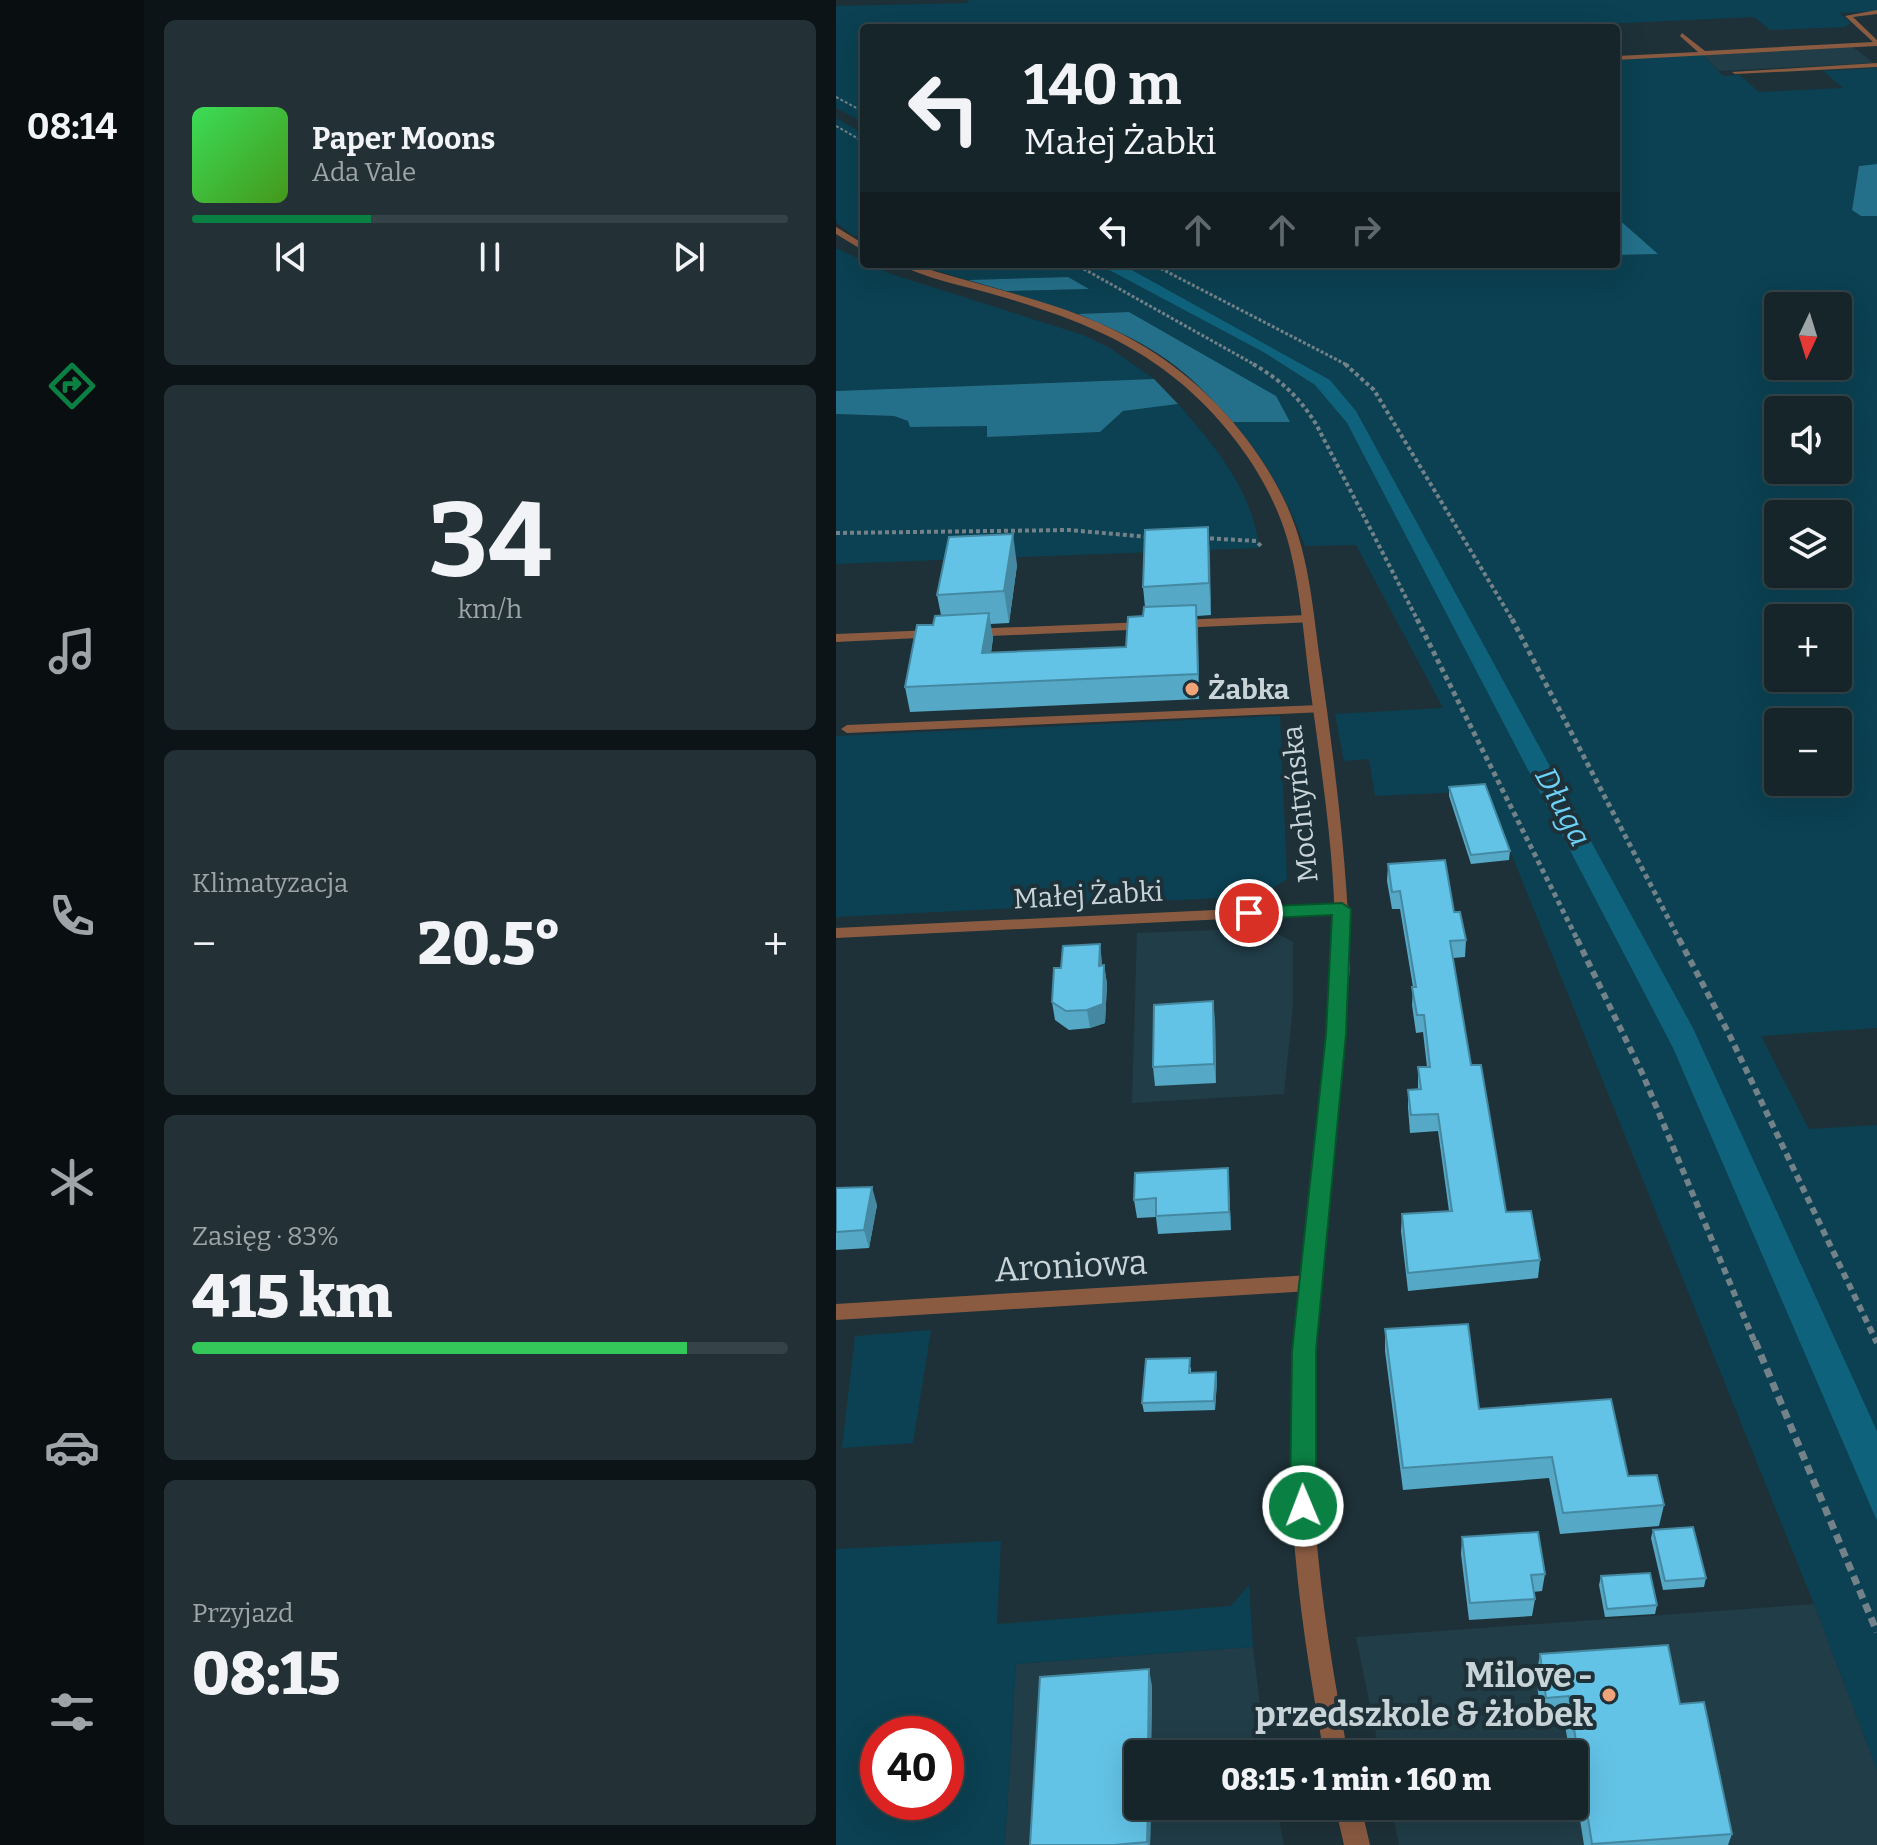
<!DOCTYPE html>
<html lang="pl">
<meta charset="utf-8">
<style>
:root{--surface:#16252a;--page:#233136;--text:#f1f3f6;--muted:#9ea5a8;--line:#354247;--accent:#0b8043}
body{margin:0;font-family:Bitter,serif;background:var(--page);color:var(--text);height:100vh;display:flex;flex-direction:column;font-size:30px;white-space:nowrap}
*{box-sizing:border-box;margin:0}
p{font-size:26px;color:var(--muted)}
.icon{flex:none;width:44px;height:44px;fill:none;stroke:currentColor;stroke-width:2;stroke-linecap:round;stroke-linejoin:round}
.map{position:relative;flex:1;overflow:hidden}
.drawer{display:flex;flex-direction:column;gap:20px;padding:20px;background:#0c1417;width:692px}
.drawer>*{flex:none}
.banner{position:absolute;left:24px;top:24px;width:760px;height:244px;border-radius:8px;box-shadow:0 8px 32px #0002,0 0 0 2px var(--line);background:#16252a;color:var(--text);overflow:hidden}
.needle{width:52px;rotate:184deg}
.tools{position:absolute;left:928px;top:292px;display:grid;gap:16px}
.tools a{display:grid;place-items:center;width:88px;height:88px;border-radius:8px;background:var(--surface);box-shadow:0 8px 32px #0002,0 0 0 2px var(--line);font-size:40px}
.speed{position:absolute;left:24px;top:1716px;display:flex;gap:16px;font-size:40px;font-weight:700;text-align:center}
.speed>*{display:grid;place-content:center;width:104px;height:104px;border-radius:50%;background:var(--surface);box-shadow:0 8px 32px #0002,0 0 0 2px var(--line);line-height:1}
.speed .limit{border:12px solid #d22;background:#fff;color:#111}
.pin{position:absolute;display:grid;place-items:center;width:68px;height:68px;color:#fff;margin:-34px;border:4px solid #fff;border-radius:50%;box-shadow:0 2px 8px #0007}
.me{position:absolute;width:88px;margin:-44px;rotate:359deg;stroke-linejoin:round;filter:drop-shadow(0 0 6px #0008)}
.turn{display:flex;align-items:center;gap:28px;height:168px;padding:0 32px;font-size:36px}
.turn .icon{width:104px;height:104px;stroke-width:2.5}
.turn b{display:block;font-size:56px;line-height:68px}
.lanes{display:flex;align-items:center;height:76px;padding:0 32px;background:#0003;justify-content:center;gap:40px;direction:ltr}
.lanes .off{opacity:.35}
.big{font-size:60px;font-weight:800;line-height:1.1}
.drawer .card{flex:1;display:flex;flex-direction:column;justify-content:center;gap:12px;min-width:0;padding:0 28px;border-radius:12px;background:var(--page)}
.drawer .dial{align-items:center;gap:0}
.dial b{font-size:104px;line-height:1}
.song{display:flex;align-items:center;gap:24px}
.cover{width:96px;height:96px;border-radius:12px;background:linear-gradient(135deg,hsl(130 70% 55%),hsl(100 70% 35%))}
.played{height:8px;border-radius:4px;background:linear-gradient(90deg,var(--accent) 30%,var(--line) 30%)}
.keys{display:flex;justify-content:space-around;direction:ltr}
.heat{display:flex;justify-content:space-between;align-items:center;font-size:44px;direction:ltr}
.charge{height:12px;border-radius:6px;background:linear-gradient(90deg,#34c759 83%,var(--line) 0)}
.trip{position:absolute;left:288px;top:1740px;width:464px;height:80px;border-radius:8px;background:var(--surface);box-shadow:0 8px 32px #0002,0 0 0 2px var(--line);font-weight:800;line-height:80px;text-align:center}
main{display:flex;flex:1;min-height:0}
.menu{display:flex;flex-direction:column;width:144px;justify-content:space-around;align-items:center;background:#090f11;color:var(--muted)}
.menu .icon{width:56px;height:56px}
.menu .selected{color:var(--accent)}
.menu b{font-size:36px;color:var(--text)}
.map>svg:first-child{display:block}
.built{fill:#213d47}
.green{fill:#0b4152;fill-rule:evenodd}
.forest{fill:#24708a}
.water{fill:#0f627c}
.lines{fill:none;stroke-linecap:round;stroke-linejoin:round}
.path-far5{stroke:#738288;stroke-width:2;stroke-dasharray:3 2;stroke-linecap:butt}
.path-far4{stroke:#738288;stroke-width:3;stroke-dasharray:3 2;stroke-linecap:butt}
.path-far3{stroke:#738288;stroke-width:4;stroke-dasharray:4 3;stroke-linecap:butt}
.path-far2{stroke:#738288;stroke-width:5;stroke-dasharray:5 4;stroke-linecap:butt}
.path-far1{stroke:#738288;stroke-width:6;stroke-dasharray:7 5;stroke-linecap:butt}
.path{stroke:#738288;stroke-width:7;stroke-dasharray:9 6;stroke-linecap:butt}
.service{fill:#8a5b41;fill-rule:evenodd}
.minor{fill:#8a5b41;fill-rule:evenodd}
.tertiary{fill:#8a5b41;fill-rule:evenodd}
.wall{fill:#55a8c6}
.shaded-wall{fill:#4588a1}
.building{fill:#63c3e6;stroke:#4588a1;stroke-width:2}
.route{fill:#0b8043;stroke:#07532c;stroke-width:2}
.poi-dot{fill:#f0a279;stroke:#1e3138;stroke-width:3}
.labels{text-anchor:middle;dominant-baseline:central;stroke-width:8;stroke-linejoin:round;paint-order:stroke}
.poi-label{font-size:28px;font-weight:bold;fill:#c9d4d9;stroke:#1e3138;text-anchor:start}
.street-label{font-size:28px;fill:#c9d4d9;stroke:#1e3138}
.water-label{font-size:30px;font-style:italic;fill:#6ed2f7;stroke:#1e3138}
.near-street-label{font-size:34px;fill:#c9d4d9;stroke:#1e3138}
.near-poi-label{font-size:34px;font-weight:bold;fill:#c9d4d9;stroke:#1e3138;text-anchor:end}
</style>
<main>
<nav class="menu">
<b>08:14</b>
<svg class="icon selected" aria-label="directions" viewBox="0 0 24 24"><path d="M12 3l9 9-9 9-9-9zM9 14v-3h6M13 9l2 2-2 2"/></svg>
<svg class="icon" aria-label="music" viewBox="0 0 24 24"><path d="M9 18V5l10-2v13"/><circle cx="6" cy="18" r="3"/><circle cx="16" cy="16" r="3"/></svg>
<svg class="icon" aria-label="phone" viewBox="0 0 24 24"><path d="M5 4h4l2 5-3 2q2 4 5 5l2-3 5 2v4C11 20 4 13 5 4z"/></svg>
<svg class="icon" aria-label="climate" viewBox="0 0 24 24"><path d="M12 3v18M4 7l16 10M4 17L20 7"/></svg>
<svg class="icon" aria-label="car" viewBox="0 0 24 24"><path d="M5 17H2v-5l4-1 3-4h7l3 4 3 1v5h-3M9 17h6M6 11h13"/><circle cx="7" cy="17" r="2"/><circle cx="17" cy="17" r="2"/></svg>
<svg class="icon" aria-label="filters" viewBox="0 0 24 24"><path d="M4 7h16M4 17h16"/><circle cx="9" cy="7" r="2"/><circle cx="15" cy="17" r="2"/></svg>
</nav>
<section class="drawer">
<div class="card">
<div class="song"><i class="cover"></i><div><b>Paper Moons</b><p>Ada Vale</p></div></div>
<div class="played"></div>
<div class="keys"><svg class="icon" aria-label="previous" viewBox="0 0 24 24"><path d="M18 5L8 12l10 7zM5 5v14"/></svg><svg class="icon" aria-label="pause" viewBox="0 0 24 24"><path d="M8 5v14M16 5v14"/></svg><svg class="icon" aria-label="next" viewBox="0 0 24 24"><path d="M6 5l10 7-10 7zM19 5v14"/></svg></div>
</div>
<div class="card dial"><b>34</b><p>km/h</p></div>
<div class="card"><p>Klimatyzacja</p>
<div class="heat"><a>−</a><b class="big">20.5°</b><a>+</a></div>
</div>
<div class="card"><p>Zasięg · 83%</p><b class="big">415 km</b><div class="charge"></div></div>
<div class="card"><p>Przyjazd</p><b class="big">08:15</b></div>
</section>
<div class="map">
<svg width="1041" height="1845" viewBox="0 0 1041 1845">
<rect width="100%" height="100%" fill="#1e3138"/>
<g class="built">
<path d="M1017,47l20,16 -154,8 -16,-16z"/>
<path d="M431,928l26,14v63l-9,89 -152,9 5,-170z"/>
<path d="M978,1604l63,166v75h-478l-8,-39h183v-52h-194l-24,-117z"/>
<path d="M417,1647l13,107h-128v52h138l8,39h-279l11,-181z"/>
</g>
<g class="green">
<path d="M133,0h908v11l-38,2 12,10 -6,4 -75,3 -16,-13 -173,8 1,3h-718v95l-28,-15v-102l131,-3z"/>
<path d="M867,55l20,21 17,-1 19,17 84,-4 -20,-17 54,-3v96l-18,2 -7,44 9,6h16v812l-116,8 48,93 68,-4v306l-184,-403 -337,-617 -26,-31 -209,-116h495v-9l41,-1 -41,-37v-157zM942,306h60v60h-60zM942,410h60v60h-60zM942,514h60v60h-60zM942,618h60v60h-60zM942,722h60v60h-60z"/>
<path d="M0,118l28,16v101l-10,1 -18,-14z"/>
<path d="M0,248l55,26 192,61 27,13 44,31 -318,12z"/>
<path d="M78,264h184l167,89 50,32 32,38 326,625 204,473v249l-63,-166 -328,-813 -111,5 -6,-37 -25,2 -9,-47 108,-6 -87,-163 -51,1c-18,-47 -39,-86 -72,-124h56l-13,-25 -147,-85 -51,2 -72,-23 82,-2 -20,-12 -100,3z"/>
<path d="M342,404c37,42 75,87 81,144l-423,16v-150l58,2 14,5 3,6 76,-2 1,12 111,-5 24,-21z"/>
<path d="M444,716l7,163 -27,17 -424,21v-181z"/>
<path d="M95,1330l-18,113 -71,5 13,-112z"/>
<path d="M165,1541l-4,83 234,-18 18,-21 4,62 -237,17 -11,181h-169v-296zM42,1734h68v68h-68z"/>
</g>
<g class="forest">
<path d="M1041,164v52h-16l-9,-6 7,-44z"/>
<path d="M780,217l42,37 -42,1z"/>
<path d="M232,277l21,12 -83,2 -38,-11z"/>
<path d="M293,312l147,84 14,26h-57c-53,-60 -81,-77 -155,-108z"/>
<path d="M318,379l24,25 -55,7 -23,21 -113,5v-11l-77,1 -2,-6 -14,-5 -58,-2v-23z"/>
</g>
<path class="water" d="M262,264h23l209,116 26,31 337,617 184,403v90l-204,-473 -326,-625 -32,-38 -50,-32z"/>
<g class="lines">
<g class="path-far5">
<path d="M0,97l28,15"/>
<path d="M0,126l28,16"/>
</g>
<g class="path-far4">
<path d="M239,264l182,102"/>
<path d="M316,264l197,102"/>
</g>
<g class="path-far3">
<path d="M417,364c28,16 46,33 63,60l102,197"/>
<path d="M509,364l29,26 139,231"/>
<path d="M0,533l233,-3 80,7"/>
<path d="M367,538l53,3 7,7"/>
</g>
<g class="path-far2">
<path d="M581,619l161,322"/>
<path d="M676,619l168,322"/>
</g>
<g class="path-far1">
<path d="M741,939l66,136 112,268"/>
<path d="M843,939l50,95 148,309"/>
</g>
<path class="path" d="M919,1341l122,291"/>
<g class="service">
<path d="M1041,10v4l-24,3 24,23v6l-261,14 1,-4 81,-4 -18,-16 2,-3 23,18 168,-9 -28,-26z"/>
<path d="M1041,63v4l-142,7 -3,-2z"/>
<path d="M484,705l4,1 2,3 -2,3 -477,21 -6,-4 6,-4z"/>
</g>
<g class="minor">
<path d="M472,615l6,4 -1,3 -136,6 -6,-4 6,-4z"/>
<path d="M310,622l6,4 -1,3 -182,8 -7,-4 7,-4z"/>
<path d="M98,630l5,1v6l-103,5v-8z"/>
<path d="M506,904l6,1 2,4 -2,4 -512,25v-10z"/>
<path d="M474,1275l7,2 3,6 -3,6 -7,2 -474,29v-16z"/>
</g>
<g class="tertiary">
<path d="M0,227l28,17v7l-28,-17z"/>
<path d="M62,264h14c78,26 163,39 233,83 61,37 114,96 143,161 22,50 25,105 33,159 14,100 27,200 29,301 -15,165 -43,331 -38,497 3,97 18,193 36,289h-24c-20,-111 -37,-223 -33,-335 3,-99 14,-196 25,-294 7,-51 14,-103 18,-155 5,-92 -12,-193 -24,-284 -6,-46 -9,-93 -20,-137 -16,-64 -58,-122 -108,-165 -56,-48 -123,-71 -193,-91 -30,-8 -64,-15 -91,-29z"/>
<path d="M499,1806h26l9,39h-26z"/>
</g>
</g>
<g class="wall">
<path d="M372,527l3,88 -14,1 2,83 -289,13 -5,-25 28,-62 8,-10 -4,-20 80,-30 -8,58 -19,1 3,14 -2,15 135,-6 17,-31 2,-9 -2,-20z"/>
<path d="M613,787l61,64 -1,9 -38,4 -22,-68z"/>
<path d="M552,864l66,48 12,28 -1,17 -12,1 18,107 35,147 34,48 -2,18 -130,13 -7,-60 1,-17 47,-3 -11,-80 -28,2 -2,-25v-18l10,-1v-22h9l-4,-35 -7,1 -4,-28 1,-18 -13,-78h-8l-5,-28z"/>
<path d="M266,962v4l2,-1 3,19 -2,39 -15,5 -21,2 -14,-10 -3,-18z"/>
<path d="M379,1020l1,63 -61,3 -2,-19z"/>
<path d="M393,1187l2,43 -73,4 -2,-17 -19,1 -3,-18z"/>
<path d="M0,1188l41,17 -8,43 -33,2z"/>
<path d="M549,1329l94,80 149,67 36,29 -5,21 -99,8 -11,-56 -146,12 -18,-139z"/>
<path d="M355,1367v6l25,-1 1,9 -2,29 -71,2 -2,-9z"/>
<path d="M817,1530l53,48 -2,9 -41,3 -12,-52z"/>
<path d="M626,1537l83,37 -3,17 -9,1 2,7 -3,17 -63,4 -8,-66z"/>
<path d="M765,1576l56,29 -2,9 -50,3 -6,-32z"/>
<path d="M704,1654l140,50 52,130 -4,11h-144l-10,-63v-28h-4l-6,-34 -22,1 -6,-43z"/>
<path d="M316,1686l-1,68h-13v52h13l-1,39h-120z"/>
</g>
<g class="shaded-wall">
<path d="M372,527l2,31 1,57 -2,-32z"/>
<path d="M177,534l4,31 -8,58 -5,-32z"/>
<path d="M360,605l2,25 1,69 -1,-25z"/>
<path d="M153,613l4,25 -6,41 -5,-26z"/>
<path d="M264,944l2,18 -1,22 -2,-18z"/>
<path d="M268,965l3,19 -2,39 -15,5 -3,-18z"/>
<path d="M377,1001l2,19 1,63 -2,-19z"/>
<path d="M392,1168l1,19 2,43 -2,-18z"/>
<path d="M36,1187l5,18 -8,43 -5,-18z"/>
<path d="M380,1372l1,9 -2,29 -1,-9z"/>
<path d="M313,1669l3,17 -1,68h-3z"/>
<path d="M312,1806h3l-1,39h-2l-1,-3z"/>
</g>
<g class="building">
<path d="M372,527l1,56 -66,4 2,-57z"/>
<path d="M177,534l-9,57 -67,4 12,-58z"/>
<path d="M360,605l2,69 -293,13 12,-62h16l2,-9 54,-3 -7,40 144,-6 2,-30 15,-1 1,-9z"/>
<path d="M649,784l25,67 -39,4 -22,-68z"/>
<path d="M609,860l9,52h6l6,28 -16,1 21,124h10l25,147 25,-1 9,49 -132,13 -6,-59 50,-3 -14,-97 -27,1 -3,-25 13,-1 -3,-22h12l-6,-52h-7l-5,-28h4l-16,-96 -8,1 -4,-28z"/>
<path d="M264,944l-1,22 5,-1 -1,39 -16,6 -21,1 -14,-9 2,-34h7l2,-22z"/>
<path d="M377,1001l1,63 -61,3 1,-62z"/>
<path d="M392,1168l1,44 -73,4v-18l-22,2 1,-27z"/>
<path d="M36,1187l-8,43 -28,2v-44z"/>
<path d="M632,1324l11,85 132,-10 17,77 29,-1 7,30 -101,8 -11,-56 -149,11 -18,-139z"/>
<path d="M354,1358l-1,15 27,-1 -2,29 -72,2 4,-44z"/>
<path d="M857,1527l13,51 -41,3 -12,-51z"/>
<path d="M702,1532l7,42 -14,1 4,24 -65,4 -8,-66z"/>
<path d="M814,1573l7,32 -50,4 -6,-33z"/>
<path d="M832,1645l12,59 24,-2 28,132 -140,10 -23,-148 -23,2 -6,-44z"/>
<path d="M313,1669l-1,85h-10v52h10l-1,36 -33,3h-84l10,-168z"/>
</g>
<path class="route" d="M506,903l9,6 -5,125 -30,317v155l-4,8 -9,3 -9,-3 -4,-8 2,-155 34,-317 6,-119 -83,4 -9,-6 9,-6z"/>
<g class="poi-dot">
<circle cx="356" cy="689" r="8"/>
<circle cx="773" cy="1695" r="8"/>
</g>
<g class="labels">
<g class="poi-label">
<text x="372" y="689">Żabka</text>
</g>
<g class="street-label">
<text transform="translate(464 804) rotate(-96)">Mochtyńska</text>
<text transform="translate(252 895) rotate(-3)">Małej Żabki</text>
</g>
<g class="water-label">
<text transform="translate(727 807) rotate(62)">Długa</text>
</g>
<g class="near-street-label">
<text transform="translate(235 1266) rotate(-3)">Aroniowa</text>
</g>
<g class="near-poi-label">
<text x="757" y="1675">Milove -<tspan x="757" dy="39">przedszkole &amp; żłobek</tspan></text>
</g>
</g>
</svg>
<div class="tools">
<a><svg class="needle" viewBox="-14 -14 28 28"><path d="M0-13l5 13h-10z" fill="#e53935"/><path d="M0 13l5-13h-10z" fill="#9ea5a8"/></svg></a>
<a><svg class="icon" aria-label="sound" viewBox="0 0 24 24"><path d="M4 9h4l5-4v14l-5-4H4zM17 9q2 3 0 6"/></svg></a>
<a><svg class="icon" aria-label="layers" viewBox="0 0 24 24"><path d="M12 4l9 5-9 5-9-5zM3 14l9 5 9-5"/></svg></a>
<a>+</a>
<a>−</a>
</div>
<div class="speed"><div class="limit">40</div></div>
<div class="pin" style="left:413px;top:913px;background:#d93025"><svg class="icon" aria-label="arrive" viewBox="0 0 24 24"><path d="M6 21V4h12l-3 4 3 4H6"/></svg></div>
<svg class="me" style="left:467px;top:1506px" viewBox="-20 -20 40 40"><circle r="17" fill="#0b8043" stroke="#fff" stroke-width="3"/><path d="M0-11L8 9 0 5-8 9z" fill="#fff"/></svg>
<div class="trip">08:15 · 1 min · 160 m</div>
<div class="banner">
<div class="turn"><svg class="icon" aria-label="left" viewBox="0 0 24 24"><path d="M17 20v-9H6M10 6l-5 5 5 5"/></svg><div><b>140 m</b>Małej Żabki</div></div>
<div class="lanes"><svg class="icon" aria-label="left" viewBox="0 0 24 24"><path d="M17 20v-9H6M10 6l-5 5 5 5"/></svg><svg class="icon off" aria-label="ahead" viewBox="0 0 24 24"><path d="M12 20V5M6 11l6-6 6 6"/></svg><svg class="icon off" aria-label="ahead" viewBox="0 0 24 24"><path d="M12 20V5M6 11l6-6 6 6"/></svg><svg class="icon off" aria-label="right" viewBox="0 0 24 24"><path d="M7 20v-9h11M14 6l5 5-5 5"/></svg></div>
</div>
</div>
</main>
